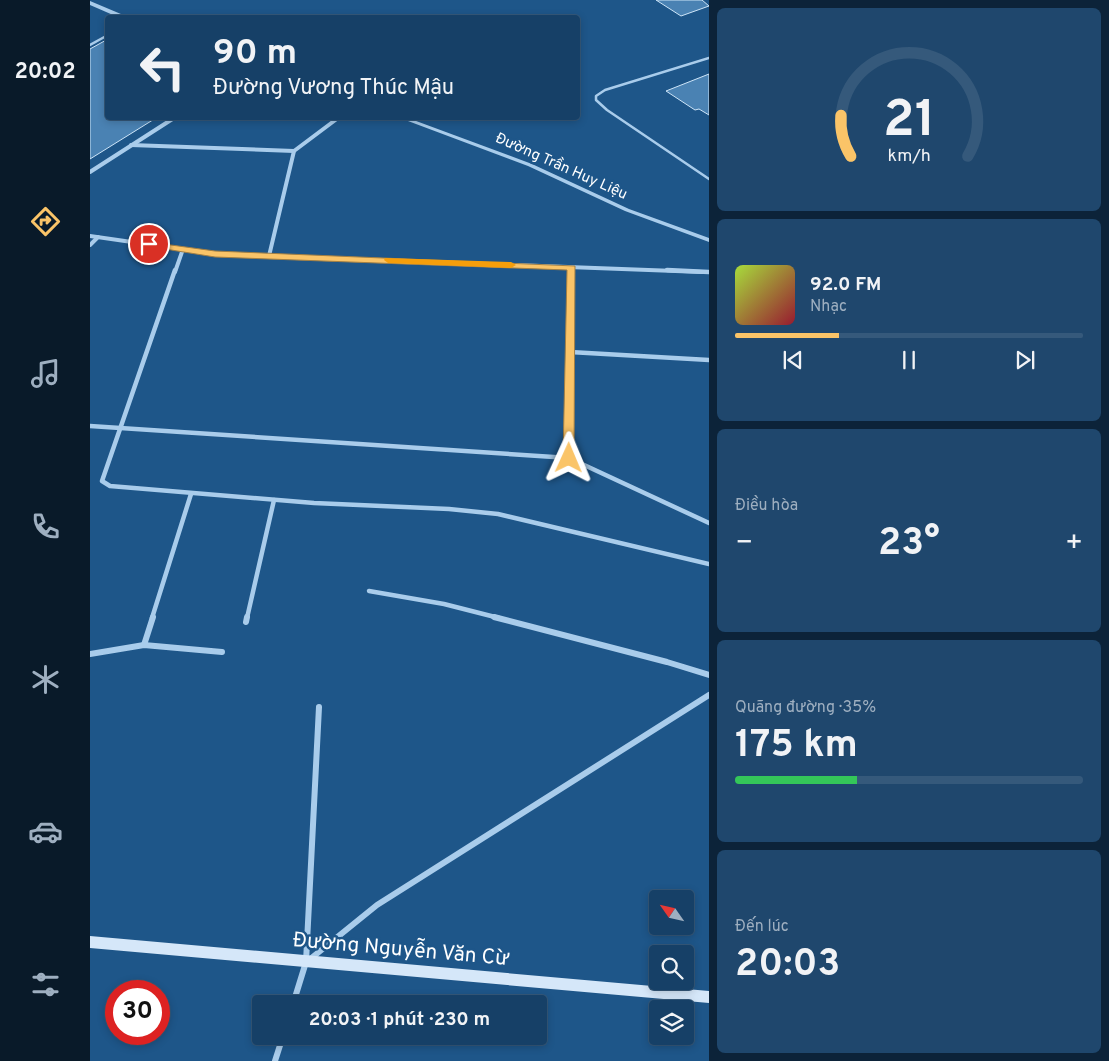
<!DOCTYPE html>
<html lang="vi">
<meta charset="utf-8">
<style>
:root{--surface:#164067;--page:#1f476d;--text:#f1f3f6;--muted:#9eafc0;--line:#35597b;--accent:#fac468}
body{margin:0;font-family:Overpass,sans-serif;background:var(--page);color:var(--text);height:100vh;display:flex;flex-direction:column;font-size:19px;white-space:nowrap}
*{box-sizing:border-box;margin:0}
p{font-size:16px;color:var(--muted)}
.icon{flex:none;width:28px;height:28px;fill:none;stroke:currentColor;stroke-width:2;stroke-linecap:round;stroke-linejoin:round}
.map{position:relative;flex:1;overflow:hidden}
.drawer{display:flex;flex-direction:column;gap:8px;padding:8px;background:#0c2339;width:400px}
.drawer>*{flex:none}
.banner{position:absolute;left:15px;top:15px;width:475px;height:105px;border-radius:5px;box-shadow:0 2px 8px #0003,0 0 0 1px var(--line);background:#164067;color:var(--text);overflow:hidden}
.needle{width:32px;rotate:304deg}
.fabs{position:absolute;left:559px;top:890px;display:grid;gap:10px}
.fabs a{display:grid;place-items:center;width:45px;height:45px;border-radius:5px;background:var(--surface);box-shadow:0 2px 8px #0003,0 0 0 1px var(--line);font-size:25px}
.speed{position:absolute;left:15px;top:980px;display:flex;gap:10px;font-size:25px;font-weight:700;text-align:center}
.speed>*{display:grid;place-content:center;width:65px;height:65px;border-radius:50%;background:var(--surface);box-shadow:0 2px 8px #0003,0 0 0 1px var(--line);line-height:1}
.speed .limit{border:8px solid #d22;background:#fff;color:#111}
.pin{position:absolute;display:grid;place-items:center;width:42px;height:42px;color:#fff;margin:-21px;border:2px solid #fff;border-radius:50%;box-shadow:0 1px 5px #0007}
.me{position:absolute;width:55px;margin:-28px;rotate:1deg;stroke-linejoin:round;filter:drop-shadow(0 0 4px #0008)}
.turn{display:flex;align-items:center;gap:18px;height:105px;padding:0 25px;font-size:22px}
.turn .icon{width:65px;height:65px;stroke-width:2.5}
.turn b{display:block;font-size:35px;line-height:42px}
.big{font-size:38px;font-weight:700;line-height:1.1}
.drawer .card{flex:1;display:flex;flex-direction:column;justify-content:center;gap:8px;min-width:0;padding:0 18px;border-radius:8px;background:var(--page)}
.drawer .dial{align-items:center;gap:0}
.dial svg{height:130px;overflow:visible;fill:none;stroke:var(--line);stroke-width:7;stroke-linecap:round;text-anchor:middle}
.dial text{fill:var(--text);stroke:none}
.song{display:flex;align-items:center;gap:15px}
.cover{width:60px;height:60px;border-radius:8px;background:linear-gradient(135deg,hsl(80 70% 55%),hsl(350 70% 35%))}
.played{height:5px;border-radius:2px;background:linear-gradient(90deg,var(--accent) 30%,var(--line) 30%)}
.keys{display:flex;justify-content:space-around;direction:ltr}
.heat{display:flex;justify-content:space-between;align-items:center;font-size:28px;direction:ltr}
.charge{height:8px;border-radius:4px;background:linear-gradient(90deg,#34c759 35%,var(--line) 0)}
.trip{position:absolute;left:162px;top:995px;width:295px;height:50px;border-radius:5px;background:var(--surface);box-shadow:0 2px 8px #0003,0 0 0 1px var(--line);font-weight:700;line-height:50px;text-align:center}
main{display:flex;flex:1;min-height:0}
.dock{display:flex;flex-direction:column;width:90px;justify-content:space-around;align-items:center;background:#091a29;color:var(--muted)}
.dock .icon{width:35px;height:35px}
.dock .active{color:var(--accent)}
.dock b{font-size:22px;color:var(--text)}
.map>svg:first-child{display:block}
.building{fill:#4a82b3;stroke:#cee5f8}
.lines{fill:none;stroke-linecap:round;stroke-linejoin:round}
.service{stroke:#a9cceb;stroke-width:2.5}
.minor-far2{stroke:#a9cceb;stroke-width:4}
.minor-far1{stroke:#a9cceb;stroke-width:4.5}
.minor{stroke:#a9cceb;stroke-width:6}
.tertiary{fill:#a9cceb;fill-rule:evenodd}
.secondary{fill:#d5e7f9;fill-rule:evenodd}
.route{fill:#fac468;stroke:#a27f44}
.slow{fill:#f59e0b}
.labels{text-anchor:middle;dominant-baseline:central;stroke-width:5;stroke-linejoin:round;paint-order:stroke}
.far-street-label{font-size:15px;fill:#fff;stroke:#1e5689}
.near-street-label{font-size:21px;fill:#fff;stroke:#1e5689}
</style>
<main>
<nav class="dock">
<b>20:02</b>
<svg class="icon active" aria-label="directions" viewBox="0 0 24 24"><path d="M12 3l9 9-9 9-9-9zM9 14v-3h6M13 9l2 2-2 2"/></svg>
<svg class="icon" aria-label="music" viewBox="0 0 24 24"><path d="M9 18V5l10-2v13"/><circle cx="6" cy="18" r="3"/><circle cx="16" cy="16" r="3"/></svg>
<svg class="icon" aria-label="phone" viewBox="0 0 24 24"><path d="M5 4h4l2 5-3 2q2 4 5 5l2-3 5 2v4C11 20 4 13 5 4z"/></svg>
<svg class="icon" aria-label="climate" viewBox="0 0 24 24"><path d="M12 3v18M4 7l16 10M4 17L20 7"/></svg>
<svg class="icon" aria-label="car" viewBox="0 0 24 24"><path d="M5 17H2v-5l4-1 3-4h7l3 4 3 1v5h-3M9 17h6M6 11h13"/><circle cx="7" cy="17" r="2"/><circle cx="17" cy="17" r="2"/></svg>
<svg class="icon" aria-label="filters" viewBox="0 0 24 24"><path d="M4 7h16M4 17h16"/><circle cx="9" cy="7" r="2"/><circle cx="15" cy="17" r="2"/></svg>
</nav>
<div class="map">
<svg width="619" height="1061" viewBox="0 0 619 1061">
<rect width="100%" height="100%" fill="#1e5689"/>
<g class="building">
<path d="M566,0h46l7,6 -28,10z"/>
<path d="M18,39v79h48l-66,41v-110z"/>
<path d="M619,74v41l-10,-6 -4,1 -29,-19z"/>
</g>
<g class="lines">
<g class="service">
<path d="M0,45l18,-10"/>
<path d="M619,58l-104,32 -9,6v4l11,10 102,69"/>
</g>
<g class="minor-far2">
<path d="M41,145l163,6"/>
<path d="M0,172l84,-54"/>
<path d="M0,236l125,18 487,18"/>
<path d="M0,245l8,-8"/>
<path d="M179,256l25,-105 44,-33"/>
<path d="M85,272l8,-23"/>
<path d="M482,272v-4"/>
</g>
<g class="minor-far1">
<path d="M85,270l-73,211 8,5 204,17 135,6 49,5 211,50"/>
<path d="M577,270l42,2"/>
<path d="M480,352l139,8"/>
<path d="M0,426l479,32 140,65"/>
<path d="M479,458l3,-188"/>
<path d="M279,591l75,13 55,14"/>
<path d="M62,618l39,-124"/>
<path d="M157,618l27,-118"/>
</g>
<g class="minor">
<path d="M404,617l173,45 42,13"/>
<path d="M156,622l1,-5"/>
<path d="M54,645l9,-28"/>
<path d="M0,654l54,-9 78,7"/>
<path d="M219,960l68,-55 332,-210"/>
<path d="M203,1004l13,-42 13,-255"/>
<path d="M185,1061l8,-25"/>
</g>
<g class="tertiary">
<path d="M0,1l38,16 1,1h-9l-30,-13z"/>
<path d="M310,118h8l124,46 97,45 80,29v4l-84,-31 -97,-45z"/>
</g>
<path class="secondary" d="M0,936l619,55v12l-619,-55z"/>
</g>
<path class="route" d="M59,242l66,9 360,15 -1,192 -5,4 -6,-4 4,-188 -352,-13 -69,-11v-3z"/>
<path class="slow" d="M295,258l126,4 5,3 -5,3 -123,-5 -4,-3z"/>
<g class="labels">
<g class="far-street-label">
<text transform="translate(471 167) rotate(24)">Đường Trần Huy Liệu</text>
</g>
<g class="near-street-label">
<text transform="translate(311 950) rotate(5)">Đường Nguyễn Văn Cừ</text>
</g>
</g>
</svg>
<div class="fabs">
<a><svg class="needle" viewBox="-14 -14 28 28"><path d="M0-13l5 13h-10z" fill="#e53935"/><path d="M0 13l5-13h-10z" fill="#9eafc0"/></svg></a>
<a><svg class="icon" aria-label="search" viewBox="0 0 24 24"><circle cx="10" cy="10" r="6"/><path d="M15 15l6 6"/></svg></a>
<a><svg class="icon" aria-label="layers" viewBox="0 0 24 24"><path d="M12 4l9 5-9 5-9-5zM3 14l9 5 9-5"/></svg></a>
</div>
<div class="speed"><div class="limit">30</div></div>
<div class="pin" style="left:59px;top:244px;background:#d93025"><svg class="icon" aria-label="arrive" viewBox="0 0 24 24"><path d="M6 21V4h12l-3 4 3 4H6"/></svg></div>
<svg class="me" style="left:479px;top:458px" viewBox="-20 -20 40 40"><path d="M0-17L14 15 0 8-14 15z" fill="#fac468" stroke="#fff" stroke-width="4"/></svg>
<div class="trip">20:03 · 1 phút · 230 m</div>
<div class="banner">
<div class="turn"><svg class="icon" aria-label="left" viewBox="0 0 24 24"><path d="M17 20v-9H6M10 6l-5 5 5 5"/></svg><div><b>90 m</b>Đường Vương Thúc Mậu</div></div>
</div>
</div>
<section class="drawer">
<div class="card dial"><svg viewBox="0 0 100 80">
<path d="M14 69A42 42 0 1 1 86 69"/>
<path d="M14 69A42 42 0 0 1 8 44" stroke="#fac468"/>
<text x="50" y="56" font-size="32" font-weight="700">21</text>
<text x="50" y="72" font-size="11">km/h</text>
</svg></div>
<div class="card">
<div class="song"><i class="cover"></i><div><b>92.0 FM</b><p>Nhạc</p></div></div>
<div class="played"></div>
<div class="keys"><svg class="icon" aria-label="previous" viewBox="0 0 24 24"><path d="M18 5L8 12l10 7zM5 5v14"/></svg><svg class="icon" aria-label="pause" viewBox="0 0 24 24"><path d="M8 5v14M16 5v14"/></svg><svg class="icon" aria-label="next" viewBox="0 0 24 24"><path d="M6 5l10 7-10 7zM19 5v14"/></svg></div>
</div>
<div class="card"><p>Điều hòa</p>
<div class="heat"><a>−</a><b class="big">23°</b><a>+</a></div>
</div>
<div class="card"><p>Quãng đường · 35%</p><b class="big">175 km</b><div class="charge"></div></div>
<div class="card"><p>Đến lúc</p><b class="big">20:03</b></div>
</section>
</main>
